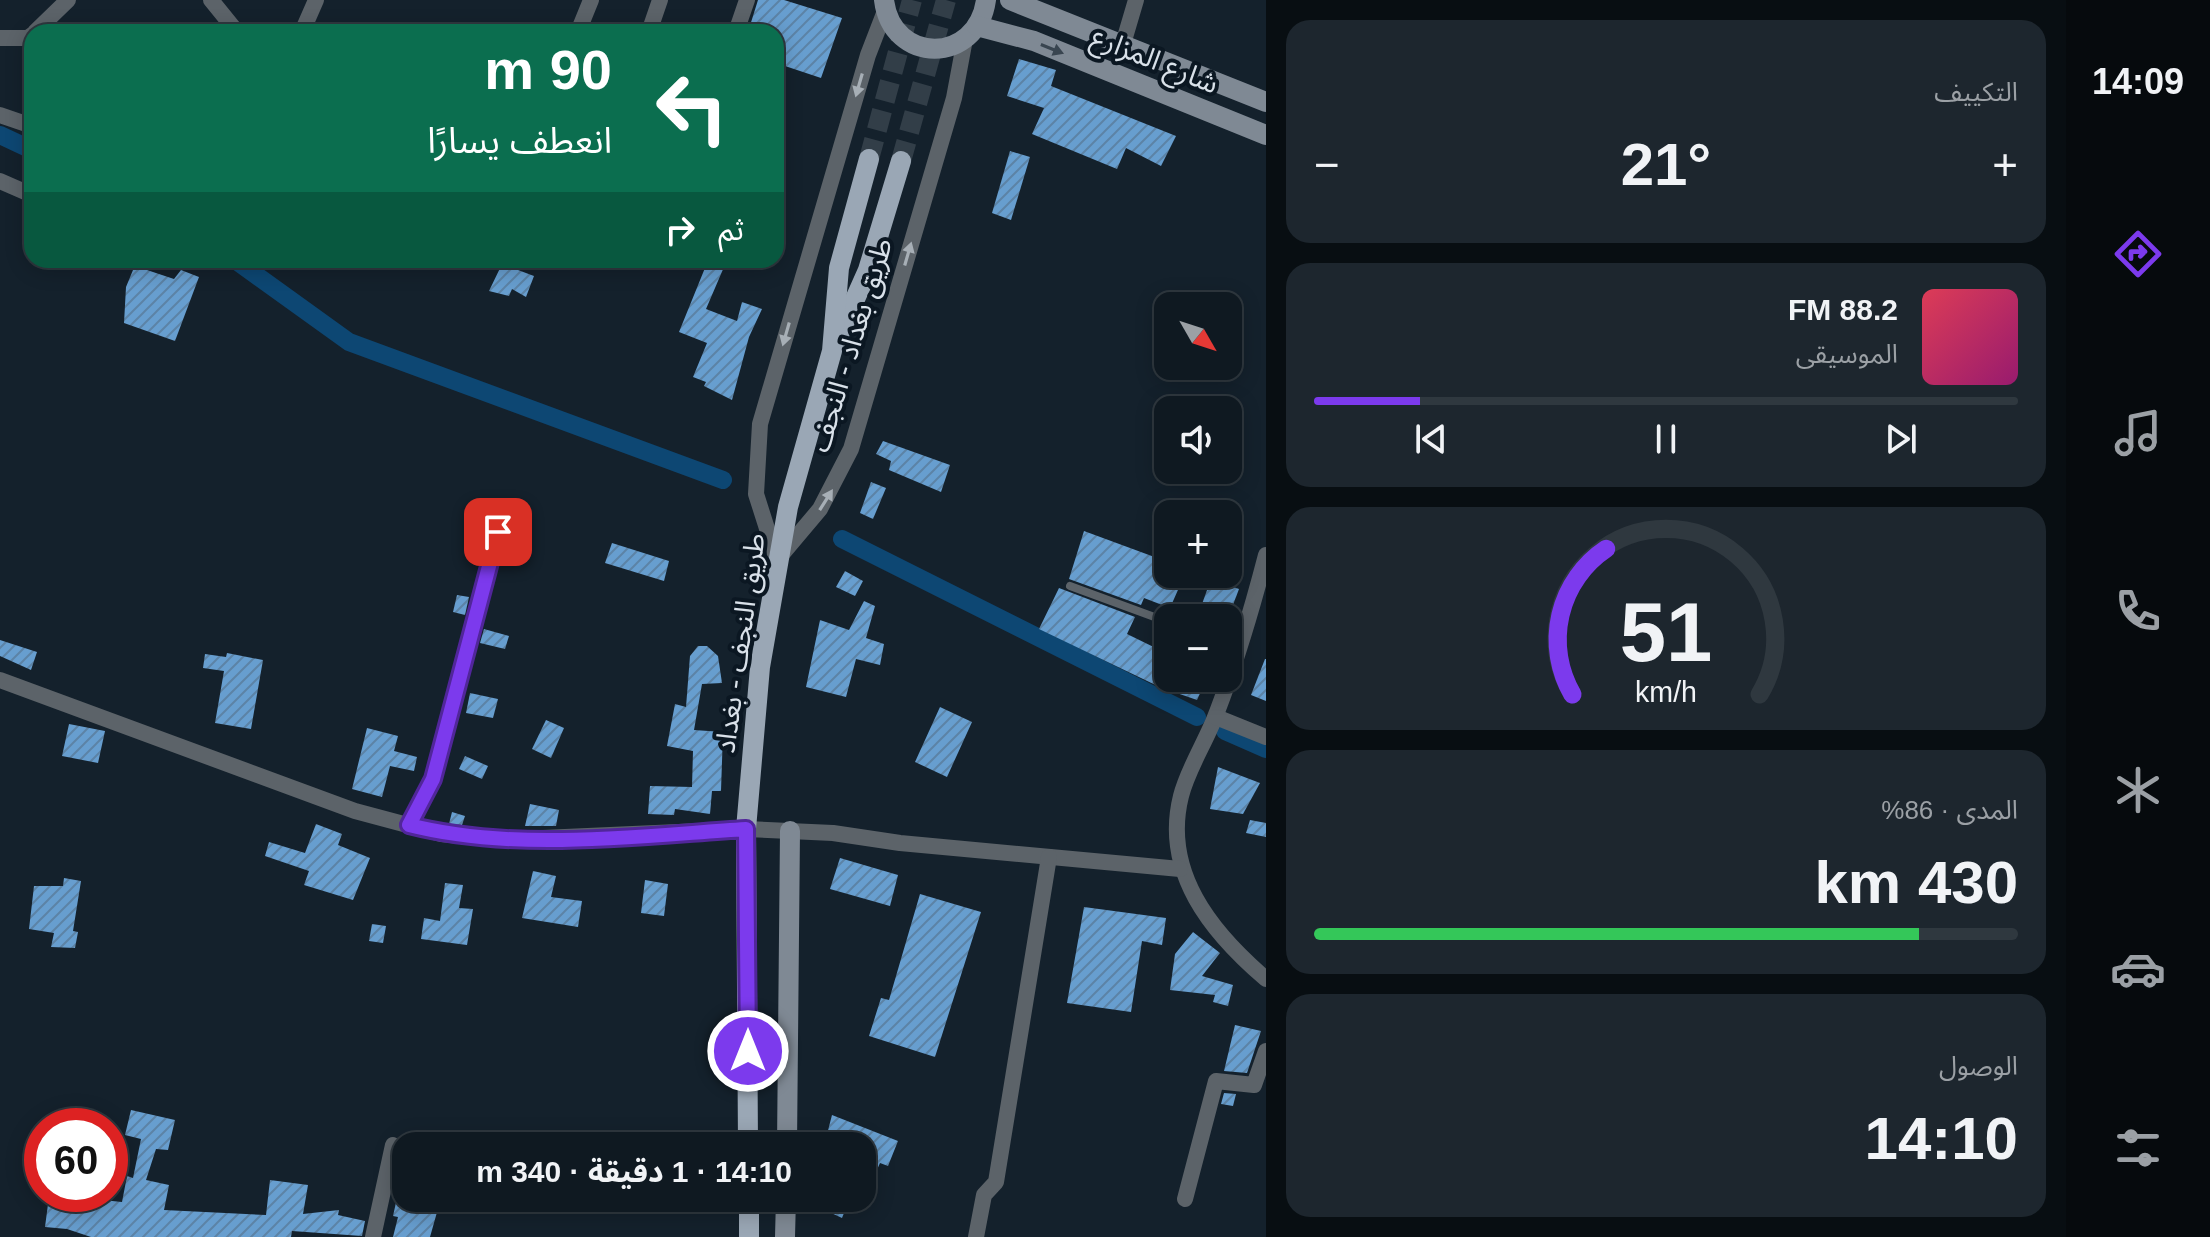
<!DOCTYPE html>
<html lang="ar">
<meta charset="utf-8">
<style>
:root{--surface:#0f1921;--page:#1d262e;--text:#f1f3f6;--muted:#9ba0a5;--line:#2f383f;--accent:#7c3aed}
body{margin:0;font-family:Arial,"Noto Sans Arabic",sans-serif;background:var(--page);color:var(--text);direction:rtl;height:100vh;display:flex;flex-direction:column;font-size:30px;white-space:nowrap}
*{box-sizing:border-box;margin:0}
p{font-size:26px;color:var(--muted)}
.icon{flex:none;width:44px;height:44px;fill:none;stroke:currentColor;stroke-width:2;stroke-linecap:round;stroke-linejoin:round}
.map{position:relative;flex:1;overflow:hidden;direction:ltr}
.panel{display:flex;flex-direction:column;gap:20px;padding:20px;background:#080e12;width:800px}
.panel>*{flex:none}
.hud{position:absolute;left:24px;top:24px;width:760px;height:244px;border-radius:24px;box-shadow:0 4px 20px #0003,0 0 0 2px var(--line);direction:rtl;background:#0b6e4f;color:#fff;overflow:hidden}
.needle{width:52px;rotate:129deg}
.buttons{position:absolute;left:1154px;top:292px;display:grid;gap:16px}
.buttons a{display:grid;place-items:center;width:88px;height:88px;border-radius:16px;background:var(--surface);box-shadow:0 4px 20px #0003,0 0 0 2px var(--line);font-size:40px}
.speed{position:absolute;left:24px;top:1108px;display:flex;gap:16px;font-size:40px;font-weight:700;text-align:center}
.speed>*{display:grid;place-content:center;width:104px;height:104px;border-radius:50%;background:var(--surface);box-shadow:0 4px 20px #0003,0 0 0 2px var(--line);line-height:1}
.speed .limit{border:12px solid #d22;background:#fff;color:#111}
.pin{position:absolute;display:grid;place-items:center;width:68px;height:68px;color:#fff;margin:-34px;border-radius:16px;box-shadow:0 4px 12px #0006}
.me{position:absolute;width:88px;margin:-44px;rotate:0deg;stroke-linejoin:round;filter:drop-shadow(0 0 6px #0008)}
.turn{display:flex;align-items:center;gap:28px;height:168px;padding:0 40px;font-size:36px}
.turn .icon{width:104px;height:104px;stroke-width:2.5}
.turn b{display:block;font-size:56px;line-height:68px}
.then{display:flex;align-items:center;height:76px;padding:0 40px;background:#0003;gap:16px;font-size:30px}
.big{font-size:60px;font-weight:700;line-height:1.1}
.panel .tile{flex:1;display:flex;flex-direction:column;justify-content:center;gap:12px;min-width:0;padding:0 28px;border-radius:24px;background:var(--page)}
.panel .dial{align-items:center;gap:0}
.dial svg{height:208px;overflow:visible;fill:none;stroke:var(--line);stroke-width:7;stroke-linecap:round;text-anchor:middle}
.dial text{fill:var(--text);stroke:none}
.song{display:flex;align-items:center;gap:24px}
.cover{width:96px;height:96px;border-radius:12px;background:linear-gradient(135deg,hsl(350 70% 55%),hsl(320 70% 35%))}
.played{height:8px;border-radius:4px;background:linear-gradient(90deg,var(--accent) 15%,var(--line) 15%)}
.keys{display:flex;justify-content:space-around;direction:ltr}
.heat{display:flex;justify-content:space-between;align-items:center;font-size:44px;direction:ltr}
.charge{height:12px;border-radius:6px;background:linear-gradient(90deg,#34c759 86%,var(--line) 0)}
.trip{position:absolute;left:392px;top:1132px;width:484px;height:80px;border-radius:24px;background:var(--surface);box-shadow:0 4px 20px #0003,0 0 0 2px var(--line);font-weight:700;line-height:80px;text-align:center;direction:rtl}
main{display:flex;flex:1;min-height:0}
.dock{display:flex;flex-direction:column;width:144px;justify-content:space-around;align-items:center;background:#060a0d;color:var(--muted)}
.dock .icon{width:56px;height:56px}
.dock .current{color:var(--accent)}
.dock b{font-size:36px;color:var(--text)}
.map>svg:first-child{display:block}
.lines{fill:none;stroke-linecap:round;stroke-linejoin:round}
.canal{stroke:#0d4773;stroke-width:18}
.building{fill:url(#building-hatch)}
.primary-tunnel{stroke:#323e48;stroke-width:20;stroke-dasharray:20 10;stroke-linecap:butt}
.lane{stroke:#5c6369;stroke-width:8}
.street{stroke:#5c6369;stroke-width:16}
.secondary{stroke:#7f8994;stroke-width:20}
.primary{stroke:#9aa7b5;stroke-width:20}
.oneway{fill:#394550}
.oneway2{fill:#a7afb6}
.route-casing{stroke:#51269a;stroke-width:20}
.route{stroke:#7c3aed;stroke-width:14}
.labels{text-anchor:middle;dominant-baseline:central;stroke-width:8;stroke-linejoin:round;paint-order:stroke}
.street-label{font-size:28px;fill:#d9e1e9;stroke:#0b1722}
</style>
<main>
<nav class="dock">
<b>14:09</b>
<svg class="icon current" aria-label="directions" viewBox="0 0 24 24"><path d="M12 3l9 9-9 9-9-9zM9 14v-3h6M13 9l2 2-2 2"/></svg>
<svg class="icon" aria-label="music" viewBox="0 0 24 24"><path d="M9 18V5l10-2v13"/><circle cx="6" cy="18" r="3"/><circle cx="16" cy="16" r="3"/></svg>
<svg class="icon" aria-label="phone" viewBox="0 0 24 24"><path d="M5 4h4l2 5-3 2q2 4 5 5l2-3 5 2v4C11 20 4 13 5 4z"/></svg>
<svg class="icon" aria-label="climate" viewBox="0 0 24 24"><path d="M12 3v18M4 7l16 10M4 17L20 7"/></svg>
<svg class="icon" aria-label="car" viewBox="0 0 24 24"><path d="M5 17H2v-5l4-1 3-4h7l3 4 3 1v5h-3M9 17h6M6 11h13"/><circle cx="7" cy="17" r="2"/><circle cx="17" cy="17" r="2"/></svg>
<svg class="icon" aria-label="filters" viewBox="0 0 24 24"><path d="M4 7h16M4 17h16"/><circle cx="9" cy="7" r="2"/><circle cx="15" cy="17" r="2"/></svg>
</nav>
<section class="panel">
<div class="tile"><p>التكييف</p>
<div class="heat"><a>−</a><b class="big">21°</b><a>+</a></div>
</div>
<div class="tile">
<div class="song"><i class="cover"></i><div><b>88.2 FM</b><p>الموسيقى</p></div></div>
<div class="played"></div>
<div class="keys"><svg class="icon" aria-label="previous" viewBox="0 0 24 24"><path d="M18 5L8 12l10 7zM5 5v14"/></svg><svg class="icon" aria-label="pause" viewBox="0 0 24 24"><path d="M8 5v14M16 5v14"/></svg><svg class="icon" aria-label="next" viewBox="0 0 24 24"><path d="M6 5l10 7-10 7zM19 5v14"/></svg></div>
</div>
<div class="tile dial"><svg viewBox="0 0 100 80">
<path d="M14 69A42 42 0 1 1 86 69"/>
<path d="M14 69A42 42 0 0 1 27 13" stroke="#7c3aed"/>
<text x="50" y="56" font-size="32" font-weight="700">51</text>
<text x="50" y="72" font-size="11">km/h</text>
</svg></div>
<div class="tile"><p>المدى · 86%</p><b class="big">430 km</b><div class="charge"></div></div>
<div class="tile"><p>الوصول</p><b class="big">14:10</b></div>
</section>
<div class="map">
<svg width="1266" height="1237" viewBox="0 0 1266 1237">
<defs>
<pattern id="building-hatch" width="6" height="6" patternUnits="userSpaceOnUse" patternTransform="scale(2)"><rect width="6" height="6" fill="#679ecf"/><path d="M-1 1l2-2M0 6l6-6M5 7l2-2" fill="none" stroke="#5c83a6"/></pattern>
</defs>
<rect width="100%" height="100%" fill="#14212c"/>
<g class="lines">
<g class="canal">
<path d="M0,135l32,15"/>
<path d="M235,260l114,82 374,138"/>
<path d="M842,539l355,178"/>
<path d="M1225,731l41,18"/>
</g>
</g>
<g class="building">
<path d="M758,0h26l58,18 -21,60 -45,-15v-31h-28z"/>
<path d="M1019,59l37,11 -5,16 125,50 -15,30 -35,-18 -9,21 -85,-35 12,-26 -37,-12z"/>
<path d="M1010,151l20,6 -19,63 -19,-7z"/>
<path d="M114,260h34l-1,10 27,9 7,-9 18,7 -24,64 -51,-18 2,-36 7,-17z"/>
<path d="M707,263l17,4 -18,42 31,12 5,-19 20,7 -13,28 -17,63 -28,-14 2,-4 -13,-5 14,-34 -28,-11z"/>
<path d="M502,264l32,12 -8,21 -14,-8 -3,7 -20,-5z"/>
<path d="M883,441l67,24 -9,27 -52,-22 2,-9 -15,-7z"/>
<path d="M871,482l15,6 -13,31 -13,-6z"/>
<path d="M1084,531l84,31v12h17l-15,34 -26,-10 -3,7 -72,-26z"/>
<path d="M612,543l57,18 -5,20 -59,-18z"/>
<path d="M845,571l18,10 -8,15 -19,-9z"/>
<path d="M1211,579l28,10 -11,29h-31z"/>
<path d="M1059,588l76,29 -8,17 41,20v37l-129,-62z"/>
<path d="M457,595l12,2 -4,18 -12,-3z"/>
<path d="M864,601l11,5 -9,32 18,6 -4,21 -24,-6 -10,38 -40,-10 14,-67 29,10z"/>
<path d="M484,629l25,7 -4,13 -25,-6z"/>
<path d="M0,640l37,12 -6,18 -31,-14z"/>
<path d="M698,646h9l11,10 4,27 -20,1 -8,46 29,2 -2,59h-9l-2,23 -35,-5 -1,6 -26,-1 2,-28 42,1 1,-36 -26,-5 8,-42 11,3 4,-51z"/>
<path d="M227,653l36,7 -12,69 -36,-6 9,-52 -21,-3 2,-14 21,3z"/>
<path d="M1265,659h1v42l-15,-6z"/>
<path d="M1175,678h32l-10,22 -26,-9z"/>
<path d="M470,693l28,6 -5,19 -27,-5z"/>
<path d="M940,707l32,15 -25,55 -32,-15z"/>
<path d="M546,720l18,8 -13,30 -19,-9z"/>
<path d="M69,724l36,7 -7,32 -36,-7z"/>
<path d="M367,728l31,8 -4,15 23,6 -3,14 -24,-5 -8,31 -30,-8z"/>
<path d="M465,756l23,10 -6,13 -23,-10z"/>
<path d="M1218,767l42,16 -17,31 -33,-5z"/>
<path d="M530,804l29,6 -3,16h-31z"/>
<path d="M452,812l13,4 -3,9 -13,-1z"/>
<path d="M1250,820l16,3v14l-20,-4z"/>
<path d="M316,824l26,10 -4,11 32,13 -17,42 -49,-15 5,-14 -44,-15 4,-14 36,11z"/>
<path d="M840,858l58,17 -8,31 -60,-17z"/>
<path d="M533,871l23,5 -5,21 31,4 -4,26 -56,-9z"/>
<path d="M64,878l17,3 -8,50 5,1 -3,16 -24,-1 3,-14 -25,-4 5,-43h29z"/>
<path d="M645,880l23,4 -4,32 -23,-3z"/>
<path d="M445,883l18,2 -4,23 14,1 -6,36 -46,-6 3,-21 16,3z"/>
<path d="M920,894l61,18 -46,145 -66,-21 12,-38 8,2z"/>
<path d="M1084,907l82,11 -4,27 -20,-4 -11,71 -64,-9z"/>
<path d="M372,924l14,2 -3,17 -14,-2z"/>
<path d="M1193,932l27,21 -18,23 31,9 -5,21 -15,-4 2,-7 -45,-5 5,-36z"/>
<path d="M1235,1025l26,6 -14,42 -23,-2z"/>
<path d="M1224,1093l12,1 -3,12 -12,-2z"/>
<path d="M131,1110l44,10 -7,30 -12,-1 -10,31 23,5 -5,25 102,5 4,-35 38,5 -5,29 36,-4 -1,5 27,6 -3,15 -70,-5 -1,6h-200l-24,-8 -22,-2 3,-23 32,5 3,-11 39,4 5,-26 6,2 8,-39 -16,-4z"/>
<path d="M832,1115l66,26 -10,25 -8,-3 -18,41v-58l-37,-4z"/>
<path d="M397,1198h44l-11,39h-37l5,-20 -5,-1z"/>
<path d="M799,1198h51l-8,20z"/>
</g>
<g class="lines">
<g class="primary-tunnel">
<path d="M869,159l43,-159"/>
<path d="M901,161l45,-161"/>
</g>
<path class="lane" d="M1070,586l98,36"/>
<g class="street">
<path d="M211,0l26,32"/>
<path d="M885,11l-17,44 -108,369 -4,70 21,66 43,-51 31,-60 103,-351 11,-59"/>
<path d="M35,32l33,-32"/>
<path d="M302,32l14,-32"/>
<path d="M578,32l13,-32"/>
<path d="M649,32l11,-32"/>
<path d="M736,32l11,-32"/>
<path d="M0,38h28l4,-3"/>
<path d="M1123,44l13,-44"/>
<path d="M0,115l32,11"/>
<path d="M0,181l32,14"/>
<path d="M1266,555c-14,54 -29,105 -49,157 -10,28 -29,56 -36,84 -19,76 30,136 85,183"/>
<path d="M0,680l355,131 86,23 58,6 247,-11 87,4 67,10 280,26"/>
<path d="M1216,717l50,20"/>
<path d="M409,825l24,-46 65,-247"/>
<path d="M1185,1199l31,-118 38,4 12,-34"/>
<path d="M373,1237l20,-92"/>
<path d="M976,1237l8,-42 12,-13 53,-325"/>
</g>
<g class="secondary">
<path d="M884,0c8,65 93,65 102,0"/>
<path d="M1010,0l256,102"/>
<path d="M977,26l57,15 232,94"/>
<path d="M787,1146l3,-315"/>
<path d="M785,1237l1,-39"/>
</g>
<g class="primary">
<path d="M835,344l33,-74 33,-109"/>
<path d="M748,1146l-2,-317 14,-162 28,-160 44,-156 7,-83 30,-109"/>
<path d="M749,1198v39"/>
</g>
</g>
<defs><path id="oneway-solid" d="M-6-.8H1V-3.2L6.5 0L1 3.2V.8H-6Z" transform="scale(2)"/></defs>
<use class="oneway" href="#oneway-solid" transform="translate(1052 49) rotate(22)"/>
<g class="oneway2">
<use href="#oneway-solid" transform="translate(859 85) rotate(106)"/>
<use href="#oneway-solid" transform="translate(908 254) rotate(-74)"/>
<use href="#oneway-solid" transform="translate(786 334) rotate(106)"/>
<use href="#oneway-solid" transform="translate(826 500) rotate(-58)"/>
</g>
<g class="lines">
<defs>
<path id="route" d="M498,532l-65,247 -24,46c106,27 228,11 337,4l2,222"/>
</defs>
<use href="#route" class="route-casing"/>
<use href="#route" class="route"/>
</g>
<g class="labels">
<g class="street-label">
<text transform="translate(1155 60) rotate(22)">شارع المزارع</text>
<text transform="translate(851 345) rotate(-73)">طريق بغداد - النجف</text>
<text transform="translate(740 643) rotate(-82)">طريق النجف - بغداد</text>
</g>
</g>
</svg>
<div class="buttons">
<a><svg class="needle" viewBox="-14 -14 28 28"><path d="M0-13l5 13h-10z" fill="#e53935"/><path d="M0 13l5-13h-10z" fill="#9ba0a5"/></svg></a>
<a><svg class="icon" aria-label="sound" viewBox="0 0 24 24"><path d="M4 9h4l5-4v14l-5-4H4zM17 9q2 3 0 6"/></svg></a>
<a>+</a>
<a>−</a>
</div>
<div class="speed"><div class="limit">60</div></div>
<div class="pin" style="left:498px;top:532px;background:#d93025"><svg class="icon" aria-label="arrive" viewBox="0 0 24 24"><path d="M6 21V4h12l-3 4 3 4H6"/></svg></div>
<svg class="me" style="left:748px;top:1051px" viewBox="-20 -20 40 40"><circle r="17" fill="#7c3aed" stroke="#fff" stroke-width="3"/><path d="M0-11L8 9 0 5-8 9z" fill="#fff"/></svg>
<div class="trip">14:10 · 1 دقيقة · 340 m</div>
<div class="hud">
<div class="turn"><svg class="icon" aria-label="left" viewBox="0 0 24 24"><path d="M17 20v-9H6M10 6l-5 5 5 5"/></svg><div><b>90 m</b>انعطف يسارًا</div></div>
<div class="then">ثم<svg class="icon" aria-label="right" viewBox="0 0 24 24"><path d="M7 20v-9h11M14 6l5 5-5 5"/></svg></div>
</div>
</div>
</main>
